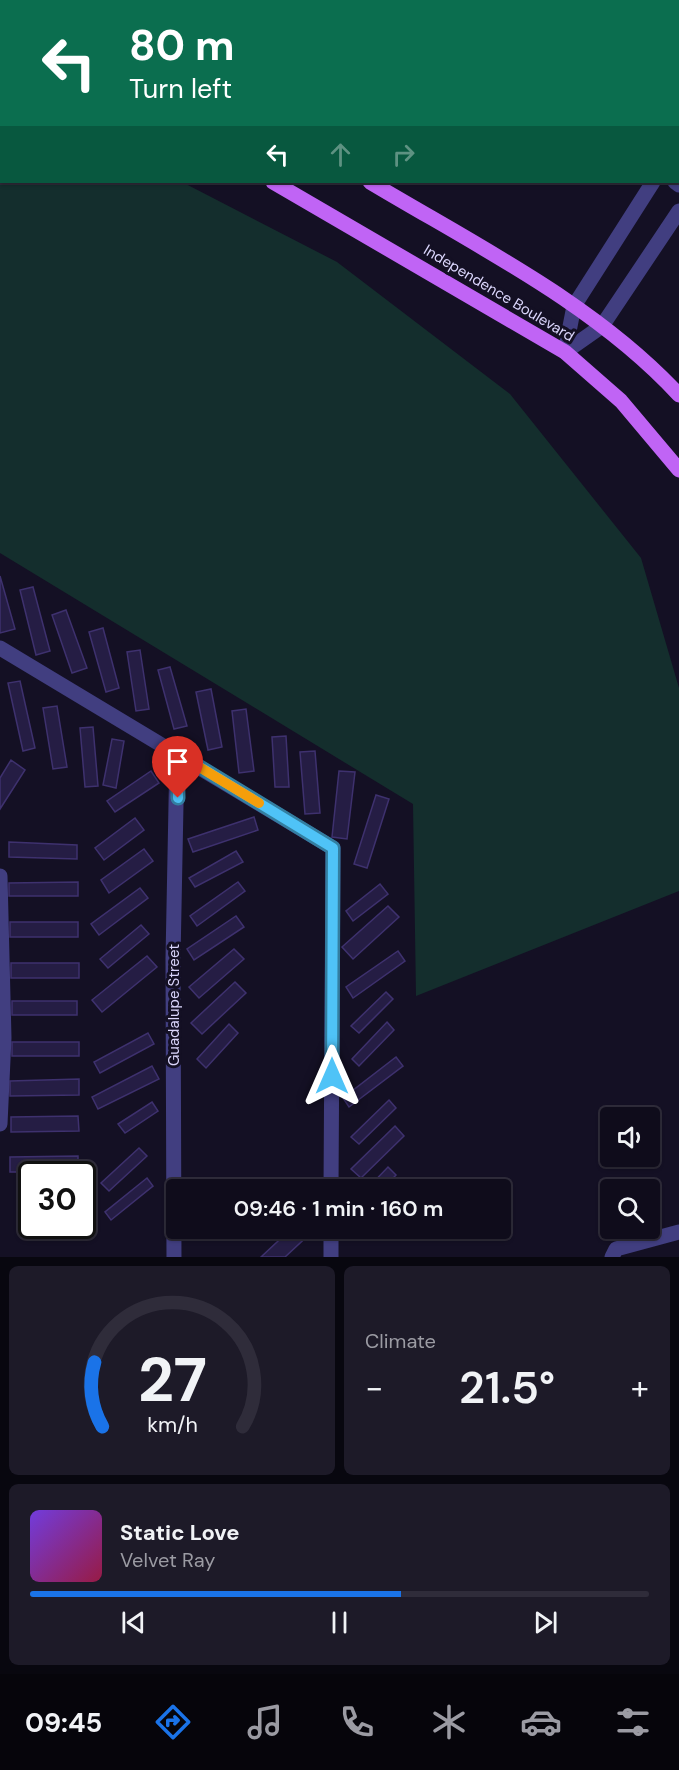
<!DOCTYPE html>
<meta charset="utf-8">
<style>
:root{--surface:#0f0c1b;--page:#1d1a28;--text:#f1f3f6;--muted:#9b9ba3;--line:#2f2c3a;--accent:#1a73e8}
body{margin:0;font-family:"DM Sans",sans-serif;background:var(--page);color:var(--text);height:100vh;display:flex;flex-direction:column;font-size:22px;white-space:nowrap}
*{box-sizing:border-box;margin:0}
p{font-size:20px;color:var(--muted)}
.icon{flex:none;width:33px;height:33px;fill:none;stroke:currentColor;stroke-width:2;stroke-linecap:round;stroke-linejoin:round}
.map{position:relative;height:1257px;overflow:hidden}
.details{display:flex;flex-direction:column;gap:9px;padding:9px;background:#08070f;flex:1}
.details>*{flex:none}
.top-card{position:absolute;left:0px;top:0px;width:680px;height:183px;box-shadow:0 2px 4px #0004,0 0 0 2px var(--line);background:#0b6e4f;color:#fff;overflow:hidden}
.tools{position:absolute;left:600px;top:1107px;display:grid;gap:12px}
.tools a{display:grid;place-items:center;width:60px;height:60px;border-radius:6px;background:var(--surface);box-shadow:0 2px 4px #0004,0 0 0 2px var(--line);font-size:30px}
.speed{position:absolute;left:18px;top:1161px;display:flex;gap:12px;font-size:30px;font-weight:700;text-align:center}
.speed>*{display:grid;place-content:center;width:78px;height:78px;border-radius:50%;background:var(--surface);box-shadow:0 2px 4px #0004,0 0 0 2px var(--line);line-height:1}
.speed .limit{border:3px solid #111;border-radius:9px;background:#fff;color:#111}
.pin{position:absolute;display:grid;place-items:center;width:51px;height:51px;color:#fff;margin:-62px -26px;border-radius:50% 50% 50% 0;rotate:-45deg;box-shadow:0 0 6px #0007}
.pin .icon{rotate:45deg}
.me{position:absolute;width:66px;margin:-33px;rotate:0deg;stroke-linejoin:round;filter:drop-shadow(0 0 4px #0008)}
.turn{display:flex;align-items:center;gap:21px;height:126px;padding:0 30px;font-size:27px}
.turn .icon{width:78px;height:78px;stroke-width:2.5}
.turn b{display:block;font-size:42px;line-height:51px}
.lanes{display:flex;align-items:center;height:57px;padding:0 30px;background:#0003;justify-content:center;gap:30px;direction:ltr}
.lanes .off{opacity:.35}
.big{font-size:45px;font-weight:600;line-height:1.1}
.details .card{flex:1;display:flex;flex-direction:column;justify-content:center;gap:9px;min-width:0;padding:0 21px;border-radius:9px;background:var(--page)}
.details .dial{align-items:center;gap:0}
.dial svg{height:156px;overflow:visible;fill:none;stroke:var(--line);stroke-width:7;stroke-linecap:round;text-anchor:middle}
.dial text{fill:var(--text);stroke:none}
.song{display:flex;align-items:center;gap:18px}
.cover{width:72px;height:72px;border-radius:9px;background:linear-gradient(135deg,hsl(260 70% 55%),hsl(340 70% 35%))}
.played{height:6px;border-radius:3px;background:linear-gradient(90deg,var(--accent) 60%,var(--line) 60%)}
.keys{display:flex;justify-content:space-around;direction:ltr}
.heat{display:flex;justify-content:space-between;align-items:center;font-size:33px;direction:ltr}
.details .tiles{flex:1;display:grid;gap:9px;grid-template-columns:1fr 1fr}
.card:last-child{grid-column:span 2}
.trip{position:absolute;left:166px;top:1179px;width:345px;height:60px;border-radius:6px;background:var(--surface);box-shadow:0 2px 4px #0004,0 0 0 2px var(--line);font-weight:600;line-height:60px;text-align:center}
.dock{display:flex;height:96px;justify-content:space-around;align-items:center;background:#06050b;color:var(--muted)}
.dock .icon{width:42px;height:42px}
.dock .current{color:var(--accent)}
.dock b{font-size:27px;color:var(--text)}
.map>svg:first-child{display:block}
.green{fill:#142e2d}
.building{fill:#251d44;stroke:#3e316e;stroke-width:1.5}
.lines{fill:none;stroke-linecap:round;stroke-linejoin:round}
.minor{stroke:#413e80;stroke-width:15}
.major{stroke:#c064f5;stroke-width:15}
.route-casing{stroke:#337fa1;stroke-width:15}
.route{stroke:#4fc3f7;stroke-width:10}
.slow{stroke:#f59e0b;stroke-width:10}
.labels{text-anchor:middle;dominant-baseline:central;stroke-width:6;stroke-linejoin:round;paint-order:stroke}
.street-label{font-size:15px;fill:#dbd6fc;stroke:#141024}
</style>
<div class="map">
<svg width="679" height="1257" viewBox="0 0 679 1257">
<rect width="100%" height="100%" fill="#141024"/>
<g class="green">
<path d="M40,0h396l-388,2z"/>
<path d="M0,105l2,77h180l155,80 173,132 131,164 38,130v203l-263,105 -3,-192 -413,-251z"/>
</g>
<g class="building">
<path d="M0,576l15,53 -15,4z"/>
<path d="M33,587l17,64 -14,4 -16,-65z"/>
<path d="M66,610l21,58 -15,5 -20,-58z"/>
<path d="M103,628l16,60 -13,4 -17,-60z"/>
<path d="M140,650l9,59 -13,2 -9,-59z"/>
<path d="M170,667l17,59 -13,3 -16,-59z"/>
<path d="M20,681l15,67 -12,3 -15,-68z"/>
<path d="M211,689l11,58 -14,3 -12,-58z"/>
<path d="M57,706l10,61 -14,2 -10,-61z"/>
<path d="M246,709l8,62 -15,2 -7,-62z"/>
<path d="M93,727l5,59 -13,1 -5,-59z"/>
<path d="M286,736l3,51h-14l-3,-50z"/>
<path d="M112,739l12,2 -8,47 -13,-3z"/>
<path d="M315,751l5,62 -15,1 -5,-62z"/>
<path d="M11,760l14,10 -25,39v-31z"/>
<path d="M151,771l8,12 -44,29 -8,-11z"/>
<path d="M339,771l16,1 -8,67 -15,-2z"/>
<path d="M376,795l13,4 -22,69 -13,-4z"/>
<path d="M254,817l4,13 -65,22 -5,-13z"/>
<path d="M135,818l9,12 -40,30 -9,-12z"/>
<path d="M9,842l68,3v14l-68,-2z"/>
<path d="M144,849l9,12 -44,32 -8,-13z"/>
<path d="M236,851l7,11 -48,25 -6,-9z"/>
<path d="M78,882v14h-69v-13z"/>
<path d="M238,882l7,9 -48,35 -7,-10z"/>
<path d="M380,884l8,10 -35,27 -7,-10z"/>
<path d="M140,888l8,10 -49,37 -8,-11z"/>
<path d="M388,906l11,11 -46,42 -11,-12z"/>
<path d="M236,916l8,11 -50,33 -7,-11z"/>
<rect x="10" y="922" width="68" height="15"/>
<path d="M141,925l8,9 -41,34 -8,-9z"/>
<path d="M234,949l10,10 -45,39 -10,-11z"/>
<path d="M398,951l7,10 -52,37 -7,-11z"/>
<path d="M147,956l10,11 -55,45 -10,-12z"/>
<rect x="11" y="963" width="68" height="15"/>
<path d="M235,982l11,11 -44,41 -11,-11z"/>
<path d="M386,992l7,7 -34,34 -8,-7z"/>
<rect x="12" y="1001" width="65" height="14"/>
<path d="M387,1022l7,8 -35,36 -7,-7z"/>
<path d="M229,1024l9,9 -32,35 -9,-9z"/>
<path d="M148,1033l6,11 -54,29 -6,-11z"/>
<rect x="12" y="1042" width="67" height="14"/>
<path d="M396,1057l7,9 -54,41 -6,-9z"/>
<path d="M152,1066l7,13 -61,30 -6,-12z"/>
<path d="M79,1079v16l-69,1v-15z"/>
<path d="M389,1100l7,8 -37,36 -8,-7z"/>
<path d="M152,1102l6,9 -33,22 -7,-9z"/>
<path d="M78,1116l1,15 -68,1v-15z"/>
<path d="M395,1126l9,10 -43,42 -10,-9z"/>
<path d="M139,1148l8,8 -38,35 -8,-8z"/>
<path d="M78,1156v16h-68v-15z"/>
<path d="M388,1167l8,8 -14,15h-16z"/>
<path d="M147,1178l6,8 -42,34 -6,-8z"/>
<path d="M292,1228l22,2 -29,27h-24z"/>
</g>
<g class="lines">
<g class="minor">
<path d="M583,2v-2"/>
<path d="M653,182l-79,124 -9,46 37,-26 77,-115"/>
<path d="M675,182l4,3"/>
<path d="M0,648l333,200 -2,342"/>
<path d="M0,876l4,162 -4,86"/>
<path d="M174,1257l-1,-298 4,-206"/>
<path d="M331,1257v-29"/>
<path d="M612,1257l4,-8 63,-17"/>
</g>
<g class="major">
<path d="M0,17h2"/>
<path d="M0,61l2,-6"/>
<path d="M273,182l292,170 56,49 58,69"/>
<path d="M370,182c105,63 225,122 309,213"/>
</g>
</g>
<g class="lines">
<defs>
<path id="route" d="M178,798l-1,-45 156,95 -1,228"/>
</defs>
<use href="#route" class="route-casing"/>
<use href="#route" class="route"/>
<path class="slow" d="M181,756l78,47"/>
</g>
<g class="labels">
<g class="street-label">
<text transform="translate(499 293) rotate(31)">Independence Boulevard</text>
<text transform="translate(174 1005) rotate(-90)">Guadalupe Street</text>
</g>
</g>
</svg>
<div class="tools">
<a><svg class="icon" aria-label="sound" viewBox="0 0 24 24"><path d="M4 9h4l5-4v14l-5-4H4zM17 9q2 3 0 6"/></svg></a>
<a><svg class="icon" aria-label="search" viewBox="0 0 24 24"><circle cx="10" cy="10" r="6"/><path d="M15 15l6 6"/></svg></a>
</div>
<div class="speed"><div class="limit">30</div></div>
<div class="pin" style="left:178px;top:798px;background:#d93025"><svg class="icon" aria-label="arrive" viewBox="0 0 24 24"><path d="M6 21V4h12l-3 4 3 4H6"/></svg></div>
<svg class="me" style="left:332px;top:1076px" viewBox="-20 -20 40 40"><path d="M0-17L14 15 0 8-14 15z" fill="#4fc3f7" stroke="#fff" stroke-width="4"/></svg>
<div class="trip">09:46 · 1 min · 160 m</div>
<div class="top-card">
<div class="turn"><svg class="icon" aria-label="left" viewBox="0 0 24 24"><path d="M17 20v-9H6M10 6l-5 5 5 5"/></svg><div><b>80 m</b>Turn left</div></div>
<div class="lanes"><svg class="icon" aria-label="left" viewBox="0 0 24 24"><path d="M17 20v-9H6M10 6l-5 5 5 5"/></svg><svg class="icon off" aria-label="ahead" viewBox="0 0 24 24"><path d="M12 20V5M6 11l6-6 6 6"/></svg><svg class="icon off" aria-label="right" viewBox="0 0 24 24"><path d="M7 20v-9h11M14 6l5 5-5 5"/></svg></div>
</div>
</div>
<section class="details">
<div class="tiles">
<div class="card dial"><svg viewBox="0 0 100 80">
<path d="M14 69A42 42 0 1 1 86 69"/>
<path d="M14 69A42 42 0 0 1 10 36" stroke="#1a73e8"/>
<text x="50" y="56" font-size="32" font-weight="700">27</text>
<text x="50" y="72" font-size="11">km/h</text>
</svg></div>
<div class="card"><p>Climate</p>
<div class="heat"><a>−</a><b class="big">21.5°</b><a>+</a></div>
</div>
<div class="card">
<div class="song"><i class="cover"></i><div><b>Static Love</b><p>Velvet Ray</p></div></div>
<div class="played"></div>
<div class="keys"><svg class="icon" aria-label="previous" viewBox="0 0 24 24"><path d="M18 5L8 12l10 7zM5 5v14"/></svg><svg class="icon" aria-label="pause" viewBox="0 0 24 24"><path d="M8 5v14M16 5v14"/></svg><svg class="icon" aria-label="next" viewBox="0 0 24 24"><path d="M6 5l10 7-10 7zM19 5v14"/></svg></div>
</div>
</div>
</section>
<nav class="dock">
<b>09:45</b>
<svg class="icon current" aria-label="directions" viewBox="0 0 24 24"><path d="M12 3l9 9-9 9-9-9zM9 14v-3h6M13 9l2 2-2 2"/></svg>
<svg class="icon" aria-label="music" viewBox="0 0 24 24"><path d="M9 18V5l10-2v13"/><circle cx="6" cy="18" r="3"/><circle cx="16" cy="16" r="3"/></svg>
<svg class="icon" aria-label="phone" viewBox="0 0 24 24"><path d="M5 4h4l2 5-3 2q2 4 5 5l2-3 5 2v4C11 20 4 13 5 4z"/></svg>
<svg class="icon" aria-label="climate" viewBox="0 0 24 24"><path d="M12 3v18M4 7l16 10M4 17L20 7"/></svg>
<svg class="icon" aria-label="car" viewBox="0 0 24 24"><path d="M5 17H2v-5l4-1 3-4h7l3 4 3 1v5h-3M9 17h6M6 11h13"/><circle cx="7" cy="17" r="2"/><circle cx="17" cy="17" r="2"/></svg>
<svg class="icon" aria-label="filters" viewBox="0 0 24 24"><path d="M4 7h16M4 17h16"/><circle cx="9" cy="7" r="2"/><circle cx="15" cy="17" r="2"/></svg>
</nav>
